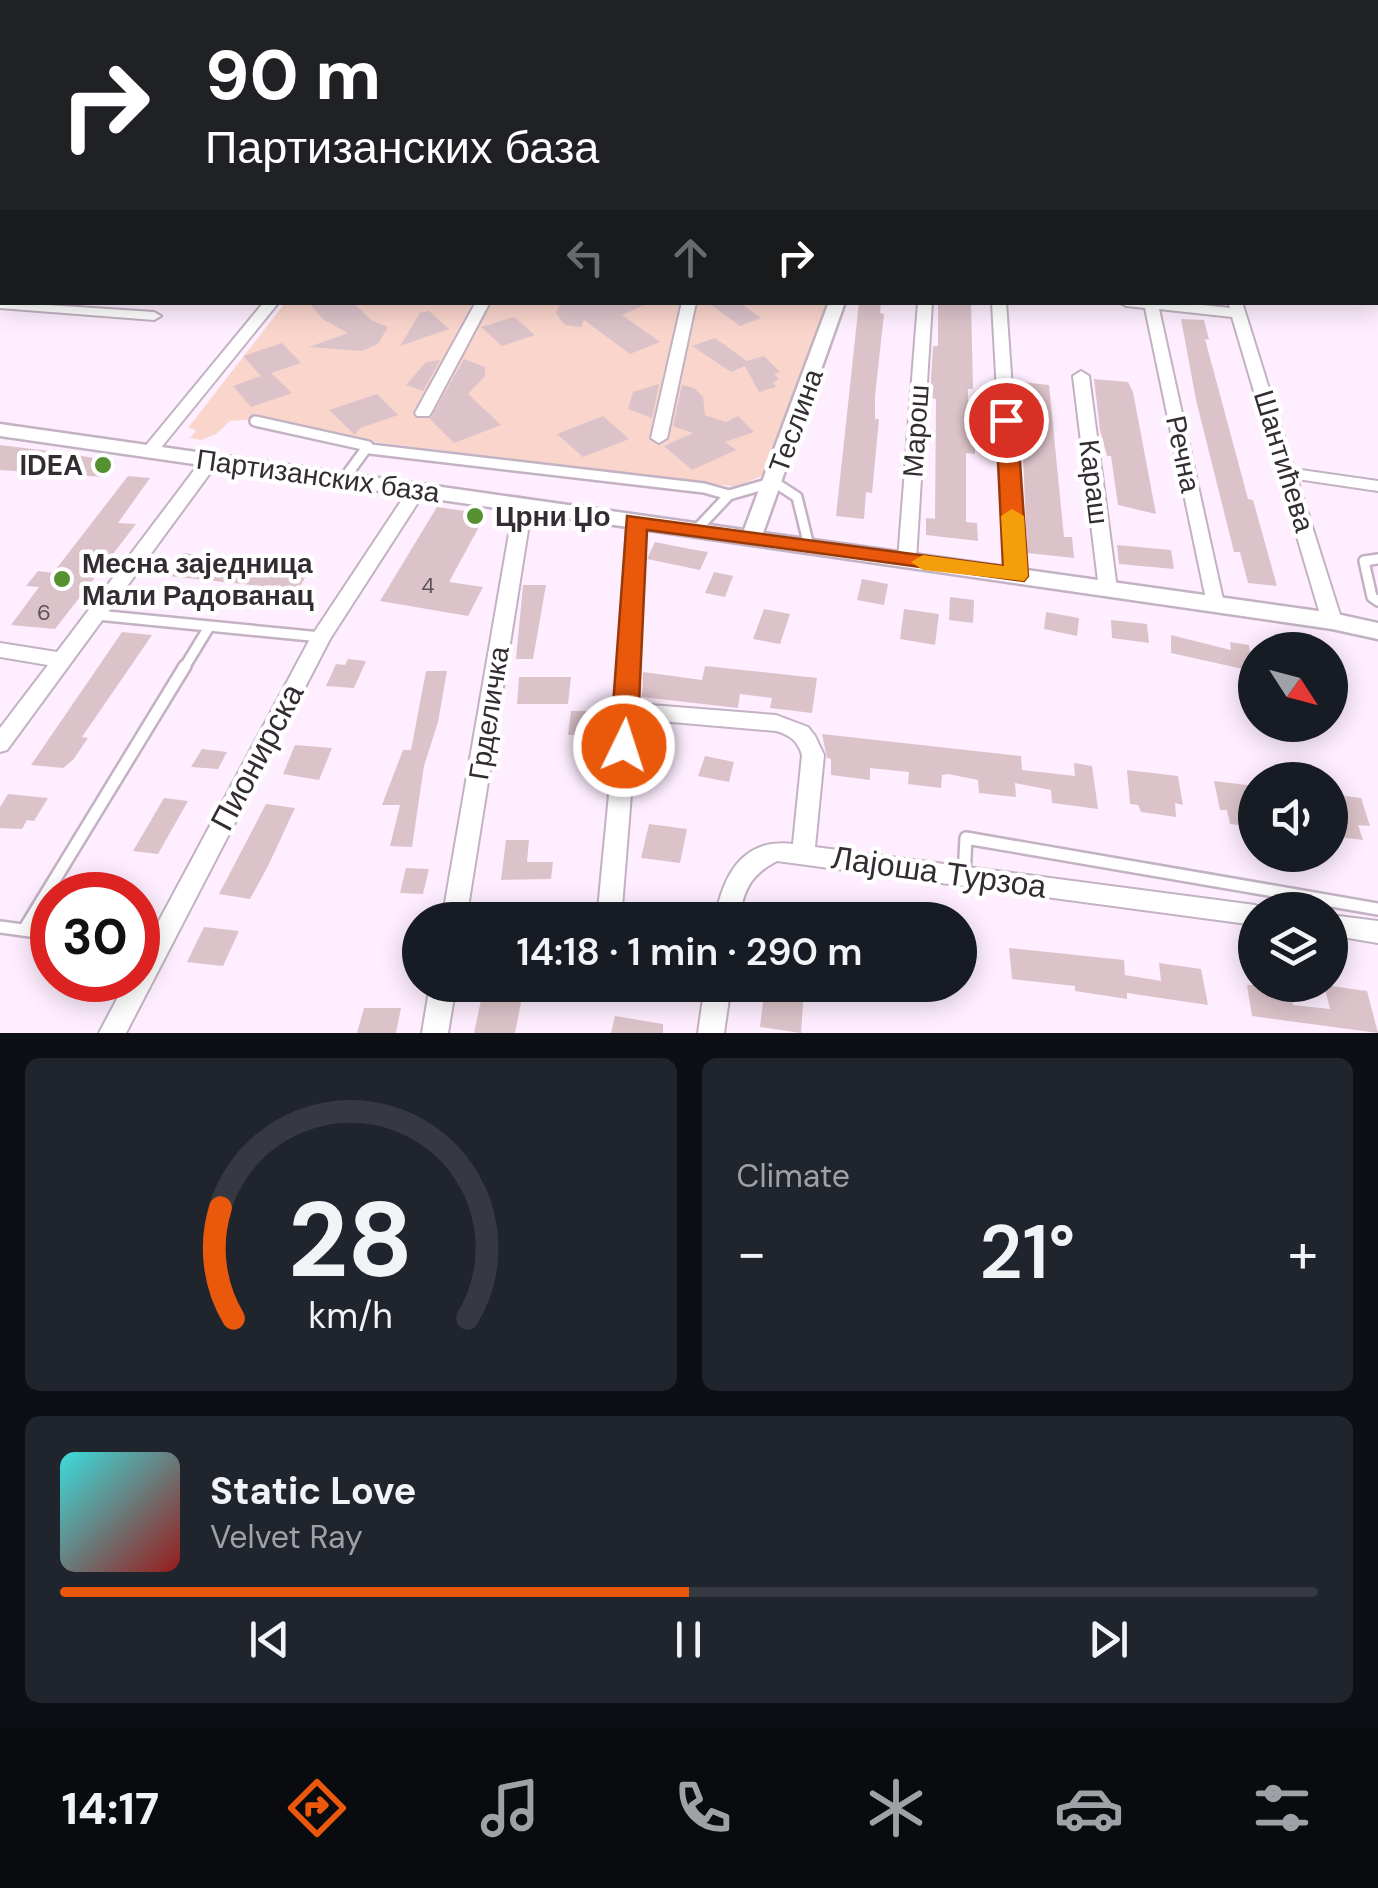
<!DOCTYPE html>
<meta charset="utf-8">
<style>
:root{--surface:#171b24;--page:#20242c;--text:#f1f3f6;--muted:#9ea1a6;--line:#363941;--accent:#ea580c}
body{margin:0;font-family:"DM Sans",sans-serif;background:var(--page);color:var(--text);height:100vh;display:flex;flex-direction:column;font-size:38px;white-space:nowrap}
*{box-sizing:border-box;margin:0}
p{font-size:32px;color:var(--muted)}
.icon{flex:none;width:55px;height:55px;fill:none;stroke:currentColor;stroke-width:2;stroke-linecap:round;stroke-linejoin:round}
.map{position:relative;height:1033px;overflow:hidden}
.sheet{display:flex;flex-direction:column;gap:25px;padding:25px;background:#0d0f14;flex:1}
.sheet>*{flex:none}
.guide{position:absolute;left:0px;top:0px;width:1380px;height:305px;box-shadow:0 5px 25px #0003;background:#202124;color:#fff;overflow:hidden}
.needle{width:65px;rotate:126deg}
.buttons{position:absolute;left:1238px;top:632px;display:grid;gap:20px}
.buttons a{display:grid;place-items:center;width:110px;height:110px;border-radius:50%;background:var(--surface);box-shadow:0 5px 25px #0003;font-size:50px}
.speed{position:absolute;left:30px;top:872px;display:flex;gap:20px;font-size:50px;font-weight:700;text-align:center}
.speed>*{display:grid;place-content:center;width:130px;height:130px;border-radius:50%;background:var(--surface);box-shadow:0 5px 25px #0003;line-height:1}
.speed .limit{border:15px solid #d22;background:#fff;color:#111}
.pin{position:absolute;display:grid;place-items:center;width:85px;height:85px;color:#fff;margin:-42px;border:5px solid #fff;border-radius:50%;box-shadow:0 2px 10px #0007}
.me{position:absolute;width:110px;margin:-55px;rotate:4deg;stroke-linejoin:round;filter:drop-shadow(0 0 8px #0008)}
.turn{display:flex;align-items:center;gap:35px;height:210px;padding:0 40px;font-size:45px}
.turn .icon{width:130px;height:130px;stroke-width:2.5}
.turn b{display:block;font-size:70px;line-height:85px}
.lanes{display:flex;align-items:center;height:95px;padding:0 40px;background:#0003;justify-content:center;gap:50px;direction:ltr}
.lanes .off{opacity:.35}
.big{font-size:75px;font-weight:600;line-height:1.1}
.sheet .tile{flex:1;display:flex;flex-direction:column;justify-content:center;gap:15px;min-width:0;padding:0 35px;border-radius:15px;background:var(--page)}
.sheet .dial{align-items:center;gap:0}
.dial svg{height:260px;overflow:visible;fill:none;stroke:var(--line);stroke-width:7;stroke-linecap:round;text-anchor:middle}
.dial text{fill:var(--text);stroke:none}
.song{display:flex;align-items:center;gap:30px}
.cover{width:120px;height:120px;border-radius:15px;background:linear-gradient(135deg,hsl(180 70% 55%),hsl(0 70% 35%))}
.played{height:10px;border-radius:5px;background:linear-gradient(90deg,var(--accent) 50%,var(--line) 50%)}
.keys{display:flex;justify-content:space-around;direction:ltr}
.heat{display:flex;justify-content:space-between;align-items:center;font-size:55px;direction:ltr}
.sheet .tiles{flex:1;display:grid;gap:25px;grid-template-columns:1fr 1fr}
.tile:last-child{grid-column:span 2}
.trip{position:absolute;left:402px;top:902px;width:575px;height:100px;border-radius:50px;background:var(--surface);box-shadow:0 5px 25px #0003;font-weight:600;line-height:100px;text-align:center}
.menu{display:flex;height:160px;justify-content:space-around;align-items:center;background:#090b0e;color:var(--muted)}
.menu .icon{width:70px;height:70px}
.menu .selected{color:var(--accent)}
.menu b{font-size:45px;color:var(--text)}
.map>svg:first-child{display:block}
.green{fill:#fad5cc}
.building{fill:#dcc3ca}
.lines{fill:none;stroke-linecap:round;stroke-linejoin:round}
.service-far1-casing{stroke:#c2b2c3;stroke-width:14}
.service-casing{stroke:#c2b2c3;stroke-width:16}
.minor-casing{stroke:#c2b2c3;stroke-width:4}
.tertiary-casing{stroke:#c2b2c3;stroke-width:5}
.service-far1{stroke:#fff;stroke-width:9}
.service{stroke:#fff;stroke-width:11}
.minor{fill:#fff;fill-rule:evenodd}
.tertiary{fill:#fff;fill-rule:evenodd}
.route{fill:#ea580c;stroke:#983908;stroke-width:2.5}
.slow{fill:#f59e0b}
.poi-dot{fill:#56912f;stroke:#fff;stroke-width:4}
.labels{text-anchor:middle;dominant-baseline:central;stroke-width:9;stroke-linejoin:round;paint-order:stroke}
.number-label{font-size:22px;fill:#5d5259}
.street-label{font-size:28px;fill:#332d33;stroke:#fff}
.poi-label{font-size:28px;font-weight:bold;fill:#332d33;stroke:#fff;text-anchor:start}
.near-street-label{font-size:32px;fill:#332d33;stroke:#fff}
</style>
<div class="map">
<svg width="1378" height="1033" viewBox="0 0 1378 1033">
<rect width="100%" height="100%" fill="#feeeff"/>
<path class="green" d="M285,303h547l-66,171 -30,13 -369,-46 -106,-22 -31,2 -14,13 -15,6 -11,-2 6,-8 -8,-2z"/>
<g class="building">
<path d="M308,302h45l18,18 17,7 -10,17 -17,7 -52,-4 39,-14 -24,-13z"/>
<path d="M561,302h90l-29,13 38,27 -30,12 -46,-34 -3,7 -16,-2 -9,-12z"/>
<path d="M707,302h32l22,16 -21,8z"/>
<path d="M859,302h22l-1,11 4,1 -9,82v23h4l-7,74 -6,-1 -2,27 -28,-3z"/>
<path d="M938,302h33l2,87h-5v31l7,1v33l-9,-1v69l11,1 1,18 -52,-6v-17l9,1 1,-120 -5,-1v-20l2,-32h5z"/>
<path d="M429,311l20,18 -49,17 20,-33z"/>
<path d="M514,317l21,18 -33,11 -21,-19z"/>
<path d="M1181,319l23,1 5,20 -4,-1 43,160 5,1 24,86 -29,-3 -8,-31h-6l-38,-152z"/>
<path d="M715,338l32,23 17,-5 16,16 -6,2 5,5 -6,3 3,5 -17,5 -14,-26 -14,6 -39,-26z"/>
<path d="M282,343l19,20 -30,10 21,20 -41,14 -18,-21 28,-10 -18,-20z"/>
<path d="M464,359l21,8v9l-17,18 33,31 -47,18 -24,-24z"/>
<path d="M440,360l-17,31 -17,-6 20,-23z"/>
<path d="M1094,379l34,3 5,10 23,122 -38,-9 -7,-49h-4l-7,-26z"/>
<path d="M1020,382l29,3 15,152h8l2,21 -47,-5z"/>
<path d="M659,384l-7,34 -24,-9 5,-17z"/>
<path d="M682,385l12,3 9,9 2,18 21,7 12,-6 16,16 -29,10 11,8 -44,20 -28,-24 29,-13 -20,-7z"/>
<path d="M377,394l21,21 -38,13 -5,7 -26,-25z"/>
<path d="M603,416l26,23 -46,18 -26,-23z"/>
<path d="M0,445l65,8 51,9 -13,15 -103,-7z"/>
<path d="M128,476l22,2 -32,45 18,1 -53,69 -28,36 -44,-4 28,-38 -13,-1 12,-15 15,2z"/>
<path d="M437,507l49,7 -37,68 34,5 -15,29 -88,-15z"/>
<path d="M655,542l35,7 18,3 -8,18 -53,-11z"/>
<path d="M1117,545l54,5 3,19 -55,-5z"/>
<path d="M182,553l88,10 41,4 -13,23 -130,-14z"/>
<path d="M714,572l19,4 -8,21 -20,-4z"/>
<path d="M862,579l26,5 -4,21 -27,-5z"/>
<path d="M523,585h23l-13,74h-17z"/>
<path d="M950,597l24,3 -1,23 -24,-3z"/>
<path d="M764,609l26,5 -10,30 -27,-5z"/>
<path d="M904,609l35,5 -4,31 -35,-6z"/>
<path d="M1046,612l33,6 -2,18 -33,-7z"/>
<path d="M1111,620l36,4 2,19 -37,-5z"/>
<path d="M122,632l30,3 -70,102 6,1 -15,22 -10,8 -32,-3z"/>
<path d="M1171,635l60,15 -1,-8 19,3 3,26 -81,-18z"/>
<path d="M348,659l18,2 -12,27 -28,-2 10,-22 9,1z"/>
<path d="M705,666l112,12 -5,35 -42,-5 2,-10 -32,-4 -2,14 -96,-11 1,-25 59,8z"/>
<path d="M426,671h21l-9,51 -14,44 -12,81 -22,-1 10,-41h-18l21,-55h8z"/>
<path d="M519,677h52l-3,27h-51z"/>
<path d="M571,711h40l-2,24h-41z"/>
<path d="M822,734l199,22 1,14 53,6 -1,-13 18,3 6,43 -46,-6 -1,-13 -36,-7 1,14 -37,-4 -1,-13 -30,-6 -6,1 -1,13 -33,-4 1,-12 -39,-4v12l-39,-5v-16l-4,-1z"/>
<path d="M295,745l37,3 -13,32 -36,-6z"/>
<path d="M202,749l25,3 -9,17 -27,-2z"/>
<path d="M705,756l29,6 -5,20 -31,-6z"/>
<path d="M1127,770l51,6 5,29 -8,-2 1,14 -35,-5 -3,-7 -8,-1z"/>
<path d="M1214,781l41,5v41l-25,-3 -3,-14h-7z"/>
<path d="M8,794l40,4 -14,23 -7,-1 -5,9 -22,-1v-21z"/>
<path d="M1330,794l31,4 9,28 -12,-1 5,15 -33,-4z"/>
<path d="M164,798l24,3 -30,53 -25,-3z"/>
<path d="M266,804l29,4 -27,58 -18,33 -31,-5z"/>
<path d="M649,824l38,5 -7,34 -39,-5z"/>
<path d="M506,840h23l-2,22h26l-2,17 -50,1z"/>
<path d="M406,868l23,1 -6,25 -23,-1z"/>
<path d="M204,927l35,4 -16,35 -36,-4z"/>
<path d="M1009,948l115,12 1,15 36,6 -2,-18 42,6 7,36 -81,-12v6l-52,-8v-5l-63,-7z"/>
<path d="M1247,985h42l4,20 37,4 -6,-24 43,6 11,42 -126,-17z"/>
<path d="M765,986l39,5 -3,42 -41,-6z"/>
<path d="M481,1000l40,2 -6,31h-41z"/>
<path d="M364,1008h37l-5,25h-39z"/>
<path d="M615,1016l48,8v9h-52z"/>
</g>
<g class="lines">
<defs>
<g id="service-far1">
<path d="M255,421l113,25 -25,34"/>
<path d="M370,449l334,39 25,7"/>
<path d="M696,530l33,-35 45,-13 23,15 12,49"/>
<path d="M1378,559l-14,2 8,36 6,4"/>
<path d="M97,615l224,22"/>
<path d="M184,668l25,-41"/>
</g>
<g id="service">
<path d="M964,876l2,-38 412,71"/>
<path d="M0,927l52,7"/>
<path d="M24,930l161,-264"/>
</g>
<g id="minor">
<path d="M1071,0h10l2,2h-10z"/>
<path d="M1191,0h49l2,2h-47z"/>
<path d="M1272,0h10l2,2h-10z"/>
<rect x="0" y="18" width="2" height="6"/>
<rect x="0" y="73" width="2" height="6"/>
<rect x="0" y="130" width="2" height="6"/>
<path d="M0,209l2,1v8l-2,-1z"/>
<path d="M0,300l2,2 152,10 7,4 -7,4 -154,-12z"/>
<path d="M264,302h15l-124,153h-12l-2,-3 2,-3z"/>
<path d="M476,302h14l-59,111 -2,3h-12l-2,-3z"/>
<path d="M682,302h14l-29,136 -8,5 -8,-5z"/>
<path d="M918,302h14l-16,258 -9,6 -9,-6z"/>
<path d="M992,302h14l19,274 -9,6 -9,-6z"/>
<path d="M1119,302h56l55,6 -2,-6h14l52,167 84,12v10l-81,-12 45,142 -3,5h-14l-3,-5 -90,-304 -73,-8 65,295 -2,5h-14l-63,-301 -19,-2z"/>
<path d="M1081,371l8,5 28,213 -9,6 -9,-6 -26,-213z"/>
<path d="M210,456l8,5 -2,4 -209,285 -7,2v-24l48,-63 -48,-8v-14l57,9 147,-195z"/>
<path d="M417,485l9,5 -96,149 -204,394h-27l28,-53h11v-20l173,-323 100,-151z"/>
<path d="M523,500l9,5 -66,415h-24l72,-415z"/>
<path d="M636,515l9,6 -7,183 138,11 32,12 7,9 9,19 -9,92 440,58 10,5h-10v15l-478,-64c-27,14 -34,30 -38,59h-24c7,-43 27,-83 78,-76l9,-89c-4,-14 -12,-20 -26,-24l-139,-12 -16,201h-24l20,-209 10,-190z"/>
<path d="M1330,915l48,6v22l-48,-8z"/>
<path d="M430,985h26l-8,48h-26z"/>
<path d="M705,985h26l-7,48h-26z"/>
</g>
<g id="tertiary">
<rect x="853" y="0" width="10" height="2"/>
<path d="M829,302h16l-82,231 569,80 46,10v16l-46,-10 -1332,-193v-12l744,106z"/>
</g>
</defs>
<use href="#service-far1" class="service-far1-casing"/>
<use href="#service" class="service-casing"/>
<use href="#minor" class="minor-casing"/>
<use href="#tertiary" class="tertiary-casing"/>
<use href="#service-far1" class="service-far1"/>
<use href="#service" class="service"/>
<use href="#minor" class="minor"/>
<use href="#tertiary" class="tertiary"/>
</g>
<path class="route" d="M1006,413l11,7 11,156 -4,5 -377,-51 -10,216 -13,11 -10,-4 -4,-7 17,-230 376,50 -7,-146z"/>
<path class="slow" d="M1012,509l12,7 4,60 -4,5 -101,-11 -12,-8 12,-7 81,11 -3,-50z"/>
<g class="poi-dot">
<circle cx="103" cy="465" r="10"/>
<circle cx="475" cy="516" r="10"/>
<circle cx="62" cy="579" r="10"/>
</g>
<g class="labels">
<g class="number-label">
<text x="428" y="585">4</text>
<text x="44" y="612">6</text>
</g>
<g class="street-label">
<text transform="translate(796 421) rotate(-70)">Теслина</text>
<text transform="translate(916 431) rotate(-86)">Марош</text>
<text transform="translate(1183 454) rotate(78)">Речна</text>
<text transform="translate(1284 461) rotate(73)">Шантићева</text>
<text transform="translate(318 476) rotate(8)">Партизанских база</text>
<text transform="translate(1094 482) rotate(83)">Караш</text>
<text transform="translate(489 713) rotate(-81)">Грделичка</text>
</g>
<g class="poi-label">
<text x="83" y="465" text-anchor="end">IDEA</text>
<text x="495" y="516">Црни Џо</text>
<text x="82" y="563">Месна заједница<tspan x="82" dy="32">Мали Радованац</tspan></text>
</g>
<g class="near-street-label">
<text transform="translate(257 757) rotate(-62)">Пионирска</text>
<text transform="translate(939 872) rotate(8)">Лајоша Турзоа</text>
</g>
</g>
</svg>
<div class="buttons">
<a><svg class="needle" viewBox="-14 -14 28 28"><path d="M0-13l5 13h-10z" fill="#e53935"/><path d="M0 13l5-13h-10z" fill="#9ea1a6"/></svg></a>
<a><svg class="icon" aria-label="sound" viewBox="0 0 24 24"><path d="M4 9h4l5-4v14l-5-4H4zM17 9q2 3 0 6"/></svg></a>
<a><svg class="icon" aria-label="layers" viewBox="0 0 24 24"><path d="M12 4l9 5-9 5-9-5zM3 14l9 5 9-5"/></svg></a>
</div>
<div class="speed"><div class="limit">30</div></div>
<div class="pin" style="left:1006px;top:420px;background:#d93025"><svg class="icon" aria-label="arrive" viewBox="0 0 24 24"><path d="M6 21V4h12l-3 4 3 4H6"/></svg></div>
<svg class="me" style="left:624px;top:746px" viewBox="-20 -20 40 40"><circle r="17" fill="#ea580c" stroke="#fff" stroke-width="3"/><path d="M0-11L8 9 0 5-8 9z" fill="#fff"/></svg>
<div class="trip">14:18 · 1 min · 290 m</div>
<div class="guide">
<div class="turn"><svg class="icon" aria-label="right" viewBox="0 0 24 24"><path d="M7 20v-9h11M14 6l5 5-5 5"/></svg><div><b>90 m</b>Партизанских база</div></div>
<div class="lanes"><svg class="icon off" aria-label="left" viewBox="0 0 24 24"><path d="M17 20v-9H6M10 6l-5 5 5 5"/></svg><svg class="icon off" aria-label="ahead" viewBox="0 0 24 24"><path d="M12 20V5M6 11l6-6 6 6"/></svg><svg class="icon" aria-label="right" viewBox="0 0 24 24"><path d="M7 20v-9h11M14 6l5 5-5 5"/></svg></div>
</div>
</div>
<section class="sheet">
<div class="tiles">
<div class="tile dial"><svg viewBox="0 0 100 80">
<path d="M14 69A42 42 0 1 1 86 69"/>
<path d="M14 69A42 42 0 0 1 10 35" stroke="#ea580c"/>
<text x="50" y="56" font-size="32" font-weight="700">28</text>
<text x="50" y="72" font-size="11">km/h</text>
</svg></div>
<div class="tile"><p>Climate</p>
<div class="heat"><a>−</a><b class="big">21°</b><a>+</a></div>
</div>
<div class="tile">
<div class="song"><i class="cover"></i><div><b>Static Love</b><p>Velvet Ray</p></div></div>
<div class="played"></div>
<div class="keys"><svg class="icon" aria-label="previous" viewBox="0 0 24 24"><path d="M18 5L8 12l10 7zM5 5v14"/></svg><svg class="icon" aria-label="pause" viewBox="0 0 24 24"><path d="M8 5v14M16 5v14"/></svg><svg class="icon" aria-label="next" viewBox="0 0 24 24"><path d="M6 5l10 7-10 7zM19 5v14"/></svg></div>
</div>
</div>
</section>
<nav class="menu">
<b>14:17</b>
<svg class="icon selected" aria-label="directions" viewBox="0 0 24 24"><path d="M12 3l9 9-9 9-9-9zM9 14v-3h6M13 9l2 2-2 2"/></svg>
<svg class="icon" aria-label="music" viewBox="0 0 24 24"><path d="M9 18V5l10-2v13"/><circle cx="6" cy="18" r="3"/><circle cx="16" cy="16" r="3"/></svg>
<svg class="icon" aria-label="phone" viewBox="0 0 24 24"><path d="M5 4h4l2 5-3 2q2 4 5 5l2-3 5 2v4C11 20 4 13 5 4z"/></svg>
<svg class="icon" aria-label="climate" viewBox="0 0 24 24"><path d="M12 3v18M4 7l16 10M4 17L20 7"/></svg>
<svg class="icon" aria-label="car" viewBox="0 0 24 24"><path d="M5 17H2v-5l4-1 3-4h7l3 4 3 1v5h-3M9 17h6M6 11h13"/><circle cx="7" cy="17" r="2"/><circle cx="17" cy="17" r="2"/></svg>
<svg class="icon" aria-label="filters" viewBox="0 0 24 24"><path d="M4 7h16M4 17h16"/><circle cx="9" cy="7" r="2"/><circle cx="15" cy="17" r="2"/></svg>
</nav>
